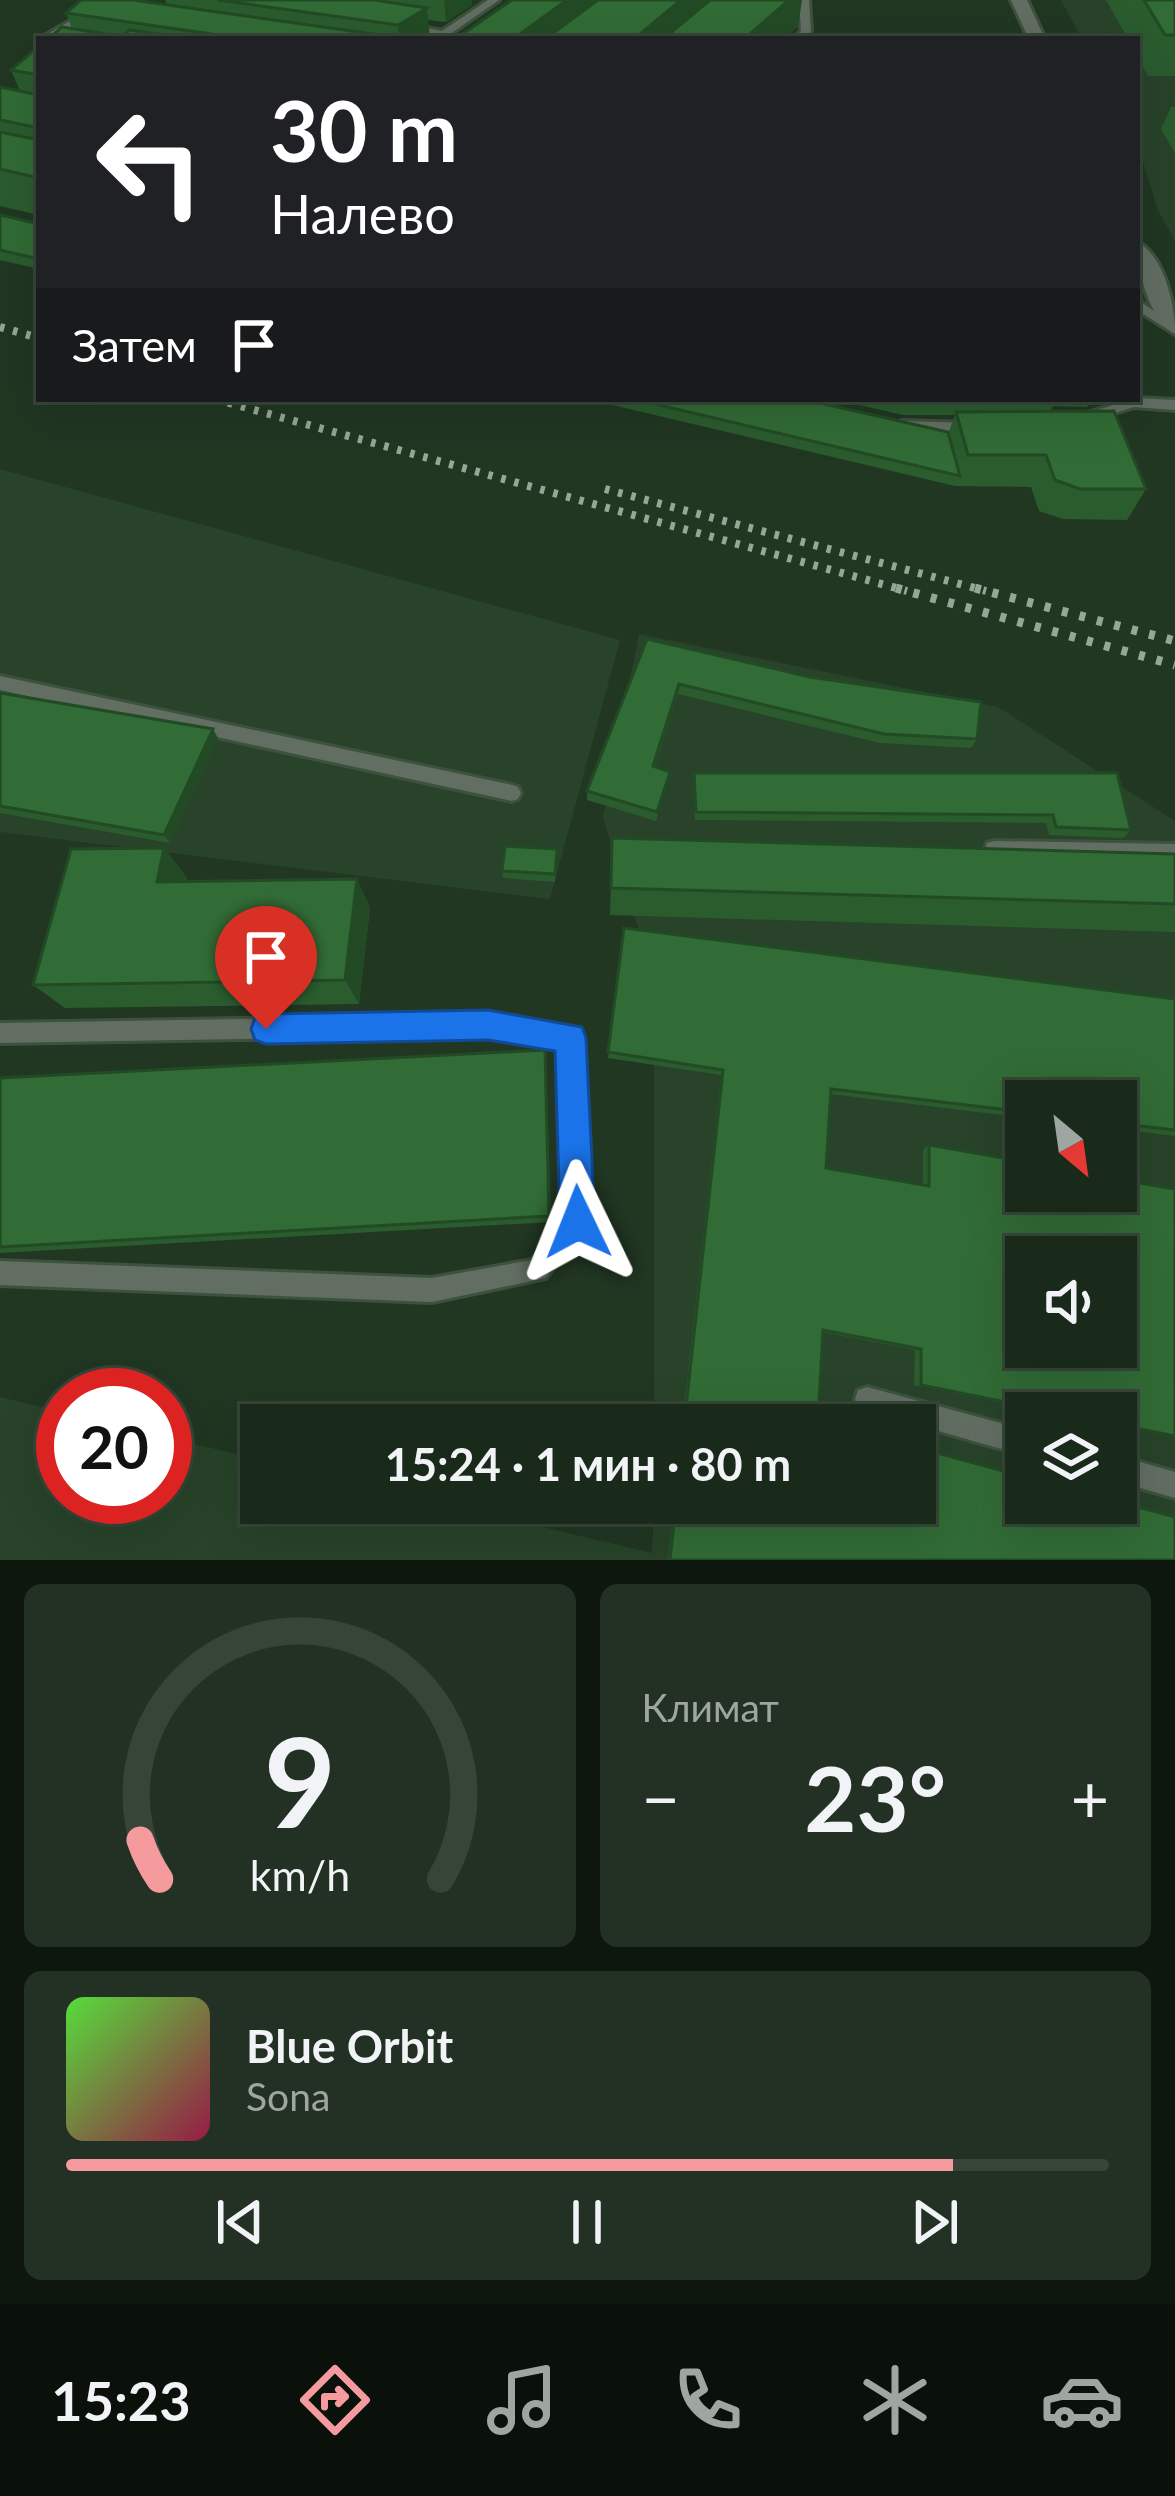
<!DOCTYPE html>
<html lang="ru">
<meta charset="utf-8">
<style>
:root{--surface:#19291a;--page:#223123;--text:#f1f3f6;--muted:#9fa6a2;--line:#374539;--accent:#f59b9e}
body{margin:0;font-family:Lato,sans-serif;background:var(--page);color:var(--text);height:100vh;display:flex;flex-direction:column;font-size:45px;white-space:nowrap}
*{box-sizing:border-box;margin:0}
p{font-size:39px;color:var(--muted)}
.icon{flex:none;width:66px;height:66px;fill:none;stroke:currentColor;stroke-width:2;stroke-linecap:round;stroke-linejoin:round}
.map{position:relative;height:1560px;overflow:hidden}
.sheet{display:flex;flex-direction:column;gap:24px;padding:24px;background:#0e170e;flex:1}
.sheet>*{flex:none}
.banner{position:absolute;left:36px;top:36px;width:1104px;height:366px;border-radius:0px;box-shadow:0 12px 48px #0002,0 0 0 3px var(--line);background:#202124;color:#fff;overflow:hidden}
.needle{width:78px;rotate:151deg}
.tools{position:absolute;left:1005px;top:1080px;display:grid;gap:24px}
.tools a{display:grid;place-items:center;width:132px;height:132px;border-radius:0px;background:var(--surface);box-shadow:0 12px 48px #0002,0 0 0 3px var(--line);font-size:60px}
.speed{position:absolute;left:36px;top:1368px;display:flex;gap:24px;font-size:60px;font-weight:700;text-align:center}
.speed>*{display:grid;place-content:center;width:156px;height:156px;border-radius:50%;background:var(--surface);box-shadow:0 12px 48px #0002,0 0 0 3px var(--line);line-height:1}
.speed .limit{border:18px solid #d22;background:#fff;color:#111}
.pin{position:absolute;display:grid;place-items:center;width:102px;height:102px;color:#fff;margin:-123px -51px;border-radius:50% 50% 50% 0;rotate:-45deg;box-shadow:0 0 12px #0007}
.pin .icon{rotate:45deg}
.me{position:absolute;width:132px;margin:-66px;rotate:358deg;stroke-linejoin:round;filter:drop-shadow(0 0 9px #0008)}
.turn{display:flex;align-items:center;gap:42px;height:252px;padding:0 36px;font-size:54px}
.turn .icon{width:156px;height:156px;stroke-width:2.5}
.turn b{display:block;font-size:84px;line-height:102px}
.then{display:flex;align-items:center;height:114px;padding:0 36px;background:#0003;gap:24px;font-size:45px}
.big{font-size:90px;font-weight:700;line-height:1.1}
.sheet .tile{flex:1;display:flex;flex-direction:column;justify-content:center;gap:18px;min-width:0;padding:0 42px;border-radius:18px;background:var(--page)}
.sheet .dial{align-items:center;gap:0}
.dial svg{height:312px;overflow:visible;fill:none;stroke:var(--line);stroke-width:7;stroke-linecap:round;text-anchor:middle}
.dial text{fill:var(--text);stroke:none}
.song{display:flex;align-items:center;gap:36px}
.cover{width:144px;height:144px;border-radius:18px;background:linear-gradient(135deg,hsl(110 70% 55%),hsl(340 70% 35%))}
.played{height:12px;border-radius:6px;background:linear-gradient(90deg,var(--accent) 85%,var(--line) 85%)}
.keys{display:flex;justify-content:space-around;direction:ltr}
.heat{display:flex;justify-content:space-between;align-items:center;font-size:66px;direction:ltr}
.sheet .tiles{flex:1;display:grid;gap:24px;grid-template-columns:1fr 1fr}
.tile:last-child{grid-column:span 2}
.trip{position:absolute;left:240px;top:1404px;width:696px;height:120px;border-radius:0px;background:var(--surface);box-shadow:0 12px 48px #0002,0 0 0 3px var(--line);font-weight:700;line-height:120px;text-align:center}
.dock{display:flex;height:192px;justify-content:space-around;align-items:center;background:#0a100a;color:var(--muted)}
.dock .icon{width:84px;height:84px}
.dock .selected{color:var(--accent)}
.dock b{font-size:54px;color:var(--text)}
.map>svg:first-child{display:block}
.built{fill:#284329;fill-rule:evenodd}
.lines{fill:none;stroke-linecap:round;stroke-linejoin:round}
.service-casing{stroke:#3d523e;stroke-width:6}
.tertiary-casing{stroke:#3d523e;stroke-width:6}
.service{fill:#636e63;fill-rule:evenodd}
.tertiary{fill:#636e63;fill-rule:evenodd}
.rail-far1{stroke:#96a796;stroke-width:8;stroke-dasharray:4.5 9;stroke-linecap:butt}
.rail{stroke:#96a796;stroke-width:9;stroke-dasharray:6 12;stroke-linecap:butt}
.wall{fill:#2a5c2e}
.shaded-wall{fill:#224b25}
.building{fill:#316b35;stroke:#224b25;stroke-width:3;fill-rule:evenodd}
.route{fill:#1a73e8;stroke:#114b97;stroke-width:3}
</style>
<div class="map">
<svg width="1175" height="1560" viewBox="0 0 1175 1560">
<rect width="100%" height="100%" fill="#213722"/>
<g class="built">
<path d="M1061,0h114v241l-17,-31 -21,-67v-104h-55z"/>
<path d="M0,469l620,171 -70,259 -550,-67z"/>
<path d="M639,634l359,73 177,114v739h-1175v-163l63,15v85h102v-60l96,23v43h181l210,50 2,-50h261v-78h-261v-449l-51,-158zM1026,1101h90v90h-90zM1026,1257h90v90h-90zM1026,1413h90v90h-90z"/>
</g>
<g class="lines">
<defs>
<g id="service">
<path d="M106,0h12l-67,39h-12z"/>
<path d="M488,0h11l-56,39h-12l4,-4 -32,-7 5,-3 34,6z"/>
<path d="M799,0h10l2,31 -7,8h-10l7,-8z"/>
<path d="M1137,300l38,24v10l-38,-24z"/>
<path d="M1137,398l38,2v10l-41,-3 -59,19 -7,-5 2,-3z"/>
<path d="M902,421l68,2 7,5 -7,5 -73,-4v-6z"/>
<path d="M0,676l512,109 6,2 3,6 -3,6 -6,2 -512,-111z"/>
<path d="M994,841l181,3v16l-181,-3 -7,-2 -2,-6 2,-6z"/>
<path d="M488,1015l82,13 7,3 3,7 9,183 -43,57 -114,24 -432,-17v-24l432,17 100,-18 35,-43 -7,-170 -72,-12 -488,8v-20z"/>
<path d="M867,1387l159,43v26l-168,-48 -3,-9 3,-9z"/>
<path d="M1116,1455l59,17v26l-59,-17z"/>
</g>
<g id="tertiary">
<path d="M1011,0h16l18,39h-16z"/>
<path d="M1137,242c27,13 38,63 38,91 -26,-12 -38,-64 -38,-91z"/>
</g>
</defs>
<use href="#service" class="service-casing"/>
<use href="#tertiary" class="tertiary-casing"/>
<use href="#service" class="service"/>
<use href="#tertiary" class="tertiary"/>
<g class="rail-far1">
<path d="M0,327l39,11"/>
<path d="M215,399l692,192"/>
<path d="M605,489l381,102"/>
</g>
<g class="rail">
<path d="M896,588l279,77"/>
<path d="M975,588l200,53"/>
</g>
</g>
<g class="wall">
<path d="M165,0h307v5l-26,17 -18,-2 2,19h-382l24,-10 -6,-16 101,-8z"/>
<path d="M1106,0h69v76h-27l-11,-20v-17h-9z"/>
<path d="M39,46v169l-39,-9v-119l20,4 -9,-21z"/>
<path d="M1171,107h4v46l-14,-24z"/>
<path d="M0,215l39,9v45l-39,-9z"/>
<path d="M587,399h215l146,35 7,-19h-52l-70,-16h258l-4,8 -34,-1 -3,6 96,77 -19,31 -64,-1 -24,-8 -8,-24 -76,-1z"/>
<path d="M647,639l330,100 -6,9 -91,-5 -202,-49 -23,73 15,5 -14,49 -69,-21v-9z"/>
<path d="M0,693l218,45 -48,105 -170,-30z"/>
<path d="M694,773h423l14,57 -8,8 -74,-3 -3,-12 -351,-3 -2,-39z"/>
<path d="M612,838l563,16v78l-565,-17z"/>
<path d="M164,848l23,30v3l183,26 -11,97 -294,4 -32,-23z"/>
<path d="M557,849l-2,33 -52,-4 -1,-7z"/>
<path d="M624,928l551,71v137l-59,-7v-28h-90v17l-196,-24 -4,74 97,17v-36l6,-4 246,44v248l-59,-11v-13h-63l-139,-28 1,-35 -93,-18 -4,89 15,4h-151l39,-350 -113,-17z"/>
<path d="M546,1061l5,161 -551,31v-175z"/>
<path d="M674,1503h241l260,57h-507z"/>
</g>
<g class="shaded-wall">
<path d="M444,0h28v5l-26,17z"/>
<path d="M567,0h54l-52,39h-56z"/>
<path d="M681,0h45l-46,39h-46z"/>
<path d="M789,0h13l-4,27 -14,12h-40z"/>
<path d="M427,8l3,31h-30l-2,-14z"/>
<path d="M679,684l-1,10 -26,81 1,-9z"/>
<path d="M213,729l5,9 -48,105 -6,-8z"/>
<path d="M164,848l23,30 -7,32 -23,-28z"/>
<path d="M357,879l13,28 -11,97 -14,-24z"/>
</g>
<g class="building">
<path d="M81,0h52l247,35 -6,4h-128l-180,-26z"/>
<path d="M218,0h156l53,8 -29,17z"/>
<path d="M512,0h55l-54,39h-58z"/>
<path d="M598,0h83l-47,39h-89z"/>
<path d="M710,0h79l-45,39h-81z"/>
<path d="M1144,0h31v35h-10z"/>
<path d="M62,27l56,9 -3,3h-67z"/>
<path d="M129,30l65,9h-74z"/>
<path d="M39,46v29l-28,-5z"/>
<path d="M0,87l39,8v33l-39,-8z"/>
<path d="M0,132l39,8v38l-39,-9z"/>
<path d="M0,215l39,9v35l-39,-9z"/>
<path d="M634,399h168l146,33 12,44z"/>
<path d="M1114,411l32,78h-66l-25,-9 -9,-25h-78l-12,-43z"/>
<path d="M647,639l163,38 171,25 -4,37 -93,-5 -205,-50 -26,82 17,6 -13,40 -70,-21z"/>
<path d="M0,693l213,36 -49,106 -164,-29z"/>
<path d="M694,773h423l14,57 -75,-3 -3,-12 -357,-3z"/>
<path d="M612,838l563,16v50l-564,-16z"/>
<path d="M505,846l52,3 -2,25 -53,-3z"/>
<path d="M164,848l-7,34 200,-3 -12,101 -312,5 38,-136z"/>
<path d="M624,928l551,71v131l-59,-7v-22h-90v11l-195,-23 -5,79 103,18v-41l97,17v29h90v-12l59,10v247l-59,-12v-11h-56l-139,-28v-36l-98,-19 -5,91 15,4h-149l39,-355 -115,-18zM1026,1257h90v90h-90z"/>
<path d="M545,1050l4,166 -549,31v-169z"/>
<path d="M915,1447l111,30v26h90v-2l59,16v43h-505l6,-57h239z"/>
</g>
<path class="route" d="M488,1010l94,17 4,11 9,184 -5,12 -12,5 -13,-5 -5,-12 -5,-171 -67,-11 -222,4 -11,-4 -4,-11 4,-11 11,-4z"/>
</svg>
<div class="tools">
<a><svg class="needle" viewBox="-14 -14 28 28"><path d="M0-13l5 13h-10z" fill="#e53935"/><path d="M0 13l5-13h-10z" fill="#9fa6a2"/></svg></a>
<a><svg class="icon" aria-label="sound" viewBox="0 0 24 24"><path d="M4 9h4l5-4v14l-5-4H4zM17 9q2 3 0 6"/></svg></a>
<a><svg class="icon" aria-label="layers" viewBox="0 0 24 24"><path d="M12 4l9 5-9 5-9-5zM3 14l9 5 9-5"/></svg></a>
</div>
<div class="speed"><div class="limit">20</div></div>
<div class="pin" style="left:266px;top:1029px;background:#d93025"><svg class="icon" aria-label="arrive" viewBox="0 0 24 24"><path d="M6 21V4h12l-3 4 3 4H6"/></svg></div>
<svg class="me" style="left:578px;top:1222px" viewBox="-20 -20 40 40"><path d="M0-17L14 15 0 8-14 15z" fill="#1a73e8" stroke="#fff" stroke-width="4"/></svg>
<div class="trip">15:24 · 1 мин · 80 m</div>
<div class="banner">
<div class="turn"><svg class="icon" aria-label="left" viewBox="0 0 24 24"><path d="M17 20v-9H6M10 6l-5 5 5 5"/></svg><div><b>30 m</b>Налево</div></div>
<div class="then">Затем<svg class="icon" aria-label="arrive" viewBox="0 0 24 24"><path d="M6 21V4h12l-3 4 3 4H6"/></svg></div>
</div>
</div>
<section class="sheet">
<div class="tiles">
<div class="tile dial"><svg viewBox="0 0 100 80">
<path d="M14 69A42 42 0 1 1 86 69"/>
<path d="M14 69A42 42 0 0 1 9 59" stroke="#f59b9e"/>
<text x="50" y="56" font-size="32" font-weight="700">9</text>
<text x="50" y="72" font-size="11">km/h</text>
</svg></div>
<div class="tile"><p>Климат</p>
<div class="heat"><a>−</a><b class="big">23°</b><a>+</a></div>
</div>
<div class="tile">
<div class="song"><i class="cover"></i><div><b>Blue Orbit</b><p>Sona</p></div></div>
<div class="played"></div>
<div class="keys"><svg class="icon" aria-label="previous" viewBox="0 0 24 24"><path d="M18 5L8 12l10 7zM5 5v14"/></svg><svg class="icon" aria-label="pause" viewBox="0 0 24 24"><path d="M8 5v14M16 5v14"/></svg><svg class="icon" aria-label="next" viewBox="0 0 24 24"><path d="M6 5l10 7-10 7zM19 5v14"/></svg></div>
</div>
</div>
</section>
<nav class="dock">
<b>15:23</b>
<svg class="icon selected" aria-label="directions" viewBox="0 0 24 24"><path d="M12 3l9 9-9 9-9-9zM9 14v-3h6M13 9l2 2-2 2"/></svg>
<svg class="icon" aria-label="music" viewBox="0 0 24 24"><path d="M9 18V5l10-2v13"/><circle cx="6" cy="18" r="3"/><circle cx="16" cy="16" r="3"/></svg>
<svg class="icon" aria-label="phone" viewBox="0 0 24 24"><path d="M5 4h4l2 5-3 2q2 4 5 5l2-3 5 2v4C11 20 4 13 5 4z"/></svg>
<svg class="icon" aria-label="climate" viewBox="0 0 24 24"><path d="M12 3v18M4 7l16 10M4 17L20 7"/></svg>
<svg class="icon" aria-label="car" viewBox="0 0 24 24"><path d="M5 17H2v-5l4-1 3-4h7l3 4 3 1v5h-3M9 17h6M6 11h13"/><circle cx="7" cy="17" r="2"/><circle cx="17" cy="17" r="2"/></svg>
</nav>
